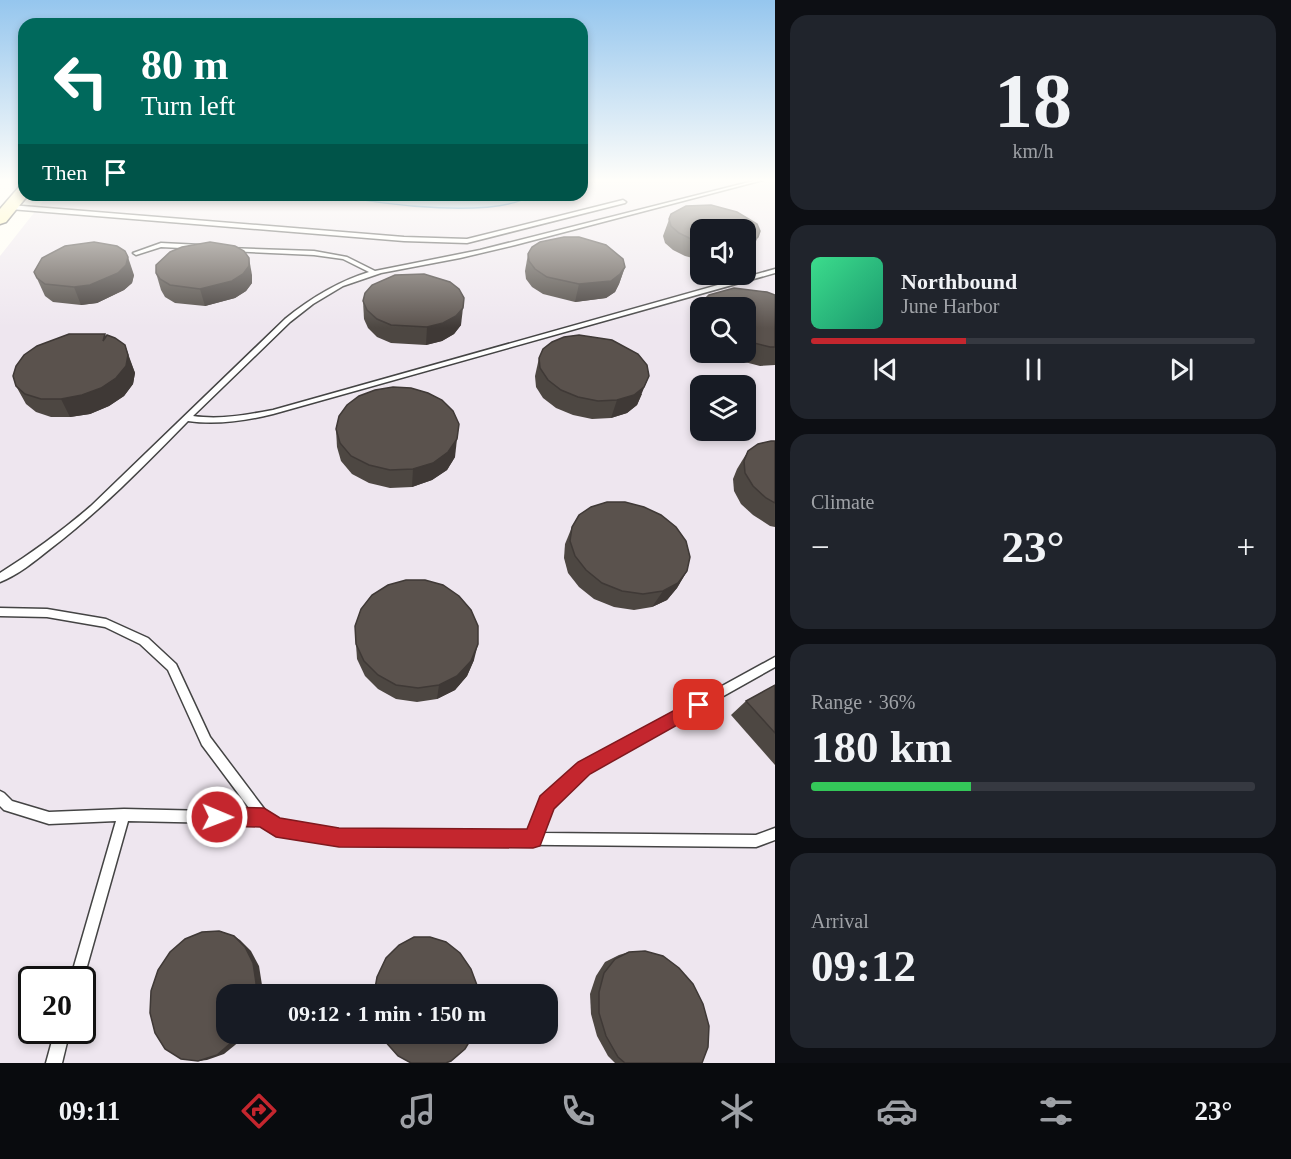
<!DOCTYPE html>
<meta charset="utf-8">
<style>
:root{--surface:#171b24;--page:#20242c;--text:#f1f3f6;--muted:#9ea1a6;--line:#363941;--accent:#c4262e}
body{margin:0;font-family:Georgia,serif;background:var(--page);color:var(--text);height:100vh;display:flex;flex-direction:column;font-size:22px;white-space:nowrap}
*{box-sizing:border-box;margin:0}
p{font-size:20px;color:var(--muted)}
.icon{flex:none;width:33px;height:33px;fill:none;stroke:currentColor;stroke-width:2;stroke-linecap:round;stroke-linejoin:round}
.map{position:relative;flex:1;overflow:hidden}
.sheet{display:flex;flex-direction:column;gap:15px;padding:15px;background:#0d0f14;width:516px}
.sheet>*{flex:none}
.hud{position:absolute;left:18px;top:18px;width:570px;height:183px;border-radius:18px;box-shadow:0 3px 9px #0003;background:#00695c;color:#fff;overflow:hidden}
.controls{position:absolute;left:690px;top:219px;display:grid;gap:12px}
.controls a{display:grid;place-items:center;width:66px;height:66px;border-radius:12px;background:var(--surface);box-shadow:0 3px 9px #0003;font-size:30px}
.speed{position:absolute;left:18px;top:966px;display:flex;gap:12px;font-size:30px;font-weight:700;text-align:center}
.speed>*{display:grid;place-content:center;width:78px;height:78px;border-radius:50%;background:var(--surface);box-shadow:0 3px 9px #0003;line-height:1}
.speed .limit{border:3px solid #111;border-radius:9px;background:#fff;color:#111}
.pin{position:absolute;display:grid;place-items:center;width:51px;height:51px;color:#fff;margin:-26px;border-radius:12px;box-shadow:0 3px 9px #0006}
.me{position:absolute;width:66px;margin:-33px;rotate:91deg;stroke-linejoin:round;filter:drop-shadow(0 0 4px #0008)}
.turn{display:flex;align-items:center;gap:21px;height:126px;padding:0 24px;font-size:27px}
.turn .icon{width:78px;height:78px;stroke-width:2.5}
.turn b{display:block;font-size:42px;line-height:51px}
.then{display:flex;align-items:center;height:57px;padding:0 24px;background:#0003;gap:12px;font-size:22px}
.big{font-size:45px;font-weight:700;line-height:1.1}
.sheet .widget{flex:1;display:flex;flex-direction:column;justify-content:center;gap:9px;min-width:0;padding:0 21px;border-radius:18px;background:var(--page)}
.sheet .dial{align-items:center;gap:0}
.dial b{font-size:78px;line-height:1}
.song{display:flex;align-items:center;gap:18px}
.cover{width:72px;height:72px;border-radius:9px;background:linear-gradient(135deg,hsl(150 70% 55%),hsl(160 70% 35%))}
.played{height:6px;border-radius:3px;background:linear-gradient(90deg,var(--accent) 35%,var(--line) 35%)}
.keys{display:flex;justify-content:space-around;direction:ltr}
.heat{display:flex;justify-content:space-between;align-items:center;font-size:33px;direction:ltr}
.charge{height:9px;border-radius:4px;background:linear-gradient(90deg,#34c759 36%,var(--line) 0)}
.trip{position:absolute;left:216px;top:984px;width:342px;height:60px;border-radius:18px;background:var(--surface);box-shadow:0 3px 9px #0003;font-weight:700;line-height:60px;text-align:center}
.tabs{display:flex;height:96px;justify-content:space-around;align-items:center;background:#090b0e;color:var(--muted)}
.tabs .icon{width:42px;height:42px}
.tabs .selected{color:var(--accent)}
.tabs b{font-size:27px;color:var(--text)}
main{display:flex;flex:1;min-height:0}
.map>svg:first-child{display:block}
.industrial{fill:#eee6ef;fill-rule:evenodd}
.water{fill:#b9e0f7;stroke:#3f96cf;stroke-width:1.5}
.lines{fill:none;stroke-linecap:round;stroke-linejoin:round}
.lane-casing{stroke:#444;stroke-width:3}
.secondary-casing{stroke:#333;stroke-width:3}
.lane{fill:#fff;fill-rule:evenodd}
.secondary{fill:#fff6b0;fill-rule:evenodd}
.wall{fill:#4d4742}
.shaded-wall{fill:#3f3936}
.building{fill:#5a524d;stroke:#3f3936;stroke-width:1.5}
.route{fill:#c4262e;stroke:#7f191e;stroke-width:1.5}
</style>
<main>
<div class="map">
<svg width="775" height="1063" viewBox="0 0 775 1063">
<rect width="100%" height="100%" fill="#fffdf5"/>
<path class="industrial" d="M582,180h193v883h-775v-807l48,-61h293l15,4 78,9 25,1 63,-7 10,-7h50zM700,230h46v44h-46zM700,308h46v44h-46zM700,386h46v44h-46zM32,980h50v50h-50zM226,994h322v40h-322z"/>
<path class="water" d="M341,195h191c-34,23 -151,11 -191,0z"/>
<g class="lines">
<defs>
<g id="lane">
<path d="M757,180h6l-248,65 -55,13 -79,15 -38,13 -30,18 -23,18 -97,94c27,4 53,-1 80,-6l502,-141v4l-502,141c-28,7 -56,11 -85,7 -44,45 -88,90 -138,128 -15,12 -32,26 -50,33v-9c32,-20 62,-42 91,-67l194,-187c26,-21 52,-37 84,-47l-26,-13 -29,-4 -85,-4 -2,-1v-2l87,3 33,6 28,14 105,-21z"/>
<path d="M623,200l3,2 -1,1 -158,40 -63,-2 -394,-32 -3,-2 3,-2 394,32 63,2z"/>
<path d="M161,243l40,2 3,2 -3,2 -40,-2 -25,8 -3,-2z"/>
<path d="M0,608l47,1 59,10 42,19 28,26 34,73 58,77 10,7 61,10 190,2 14,-34 37,-35 195,-107v10l-187,105 -36,35 -10,26 214,2 19,-7v12l-19,7 -417,-4 -63,-10 -14,-9 -134,-3 -46,163v-4h-12l46,-159 -67,3 -45,-14 -4,-4v-15l4,2 8,8 37,11 75,-3 128,3 -50,-67 -34,-75 -28,-26 -35,-17 -58,-10 -47,-1z"/>
<path d="M55,1030h15l-8,33h-16z"/>
</g>
<path id="secondary" d="M24,185v10h4l-22,27 -6,2v-15l19,-22z"/>
</defs>
<use href="#lane" class="lane-casing"/>
<use href="#secondary" class="secondary-casing"/>
<use href="#lane" class="lane"/>
<use href="#secondary" class="secondary"/>
</g>
<g class="wall">
<path d="M711,205l26,7 20,12 3,7 -10,23 -4,4v-28h-46v30l-15,-4 -12,-6 -8,-7 -2,-7 8,-22 15,-8z"/>
<path d="M528,254l97,13 -6,17 -4,8 -9,6 -31,4 -32,-8 -11,-7 -6,-8 -1,-8z"/>
<path d="M34,272l100,3 -2,8 -8,7 -27,13 -16,2 -28,-3 -8,-6z"/>
<path d="M156,273l96,2v8l-6,8 -11,7 -30,8 -30,-3 -10,-6 -4,-7z"/>
<path d="M775,295v70l-15,1 -38,-10 -6,-4h30v-44h-46v32l-3,-4 -4,-9 2,-8 8,-18z"/>
<path d="M363,301l98,24 -7,9 -12,7 -16,4 -35,-2 -14,-6 -9,-9 -4,-9z"/>
<path d="M105,334l1,3 19,8 10,28 -2,11 -9,12 -15,10 -19,8 -20,3h-19l-15,-5 -10,-8 -10,-18z"/>
<path d="M539,358l103,36 -5,11 -10,8 -16,5 -19,1 -19,-4 -17,-7 -13,-10 -7,-11 -1,-11z"/>
<path d="M336,429l119,28 -8,13 -15,10 -20,7 -22,1 -21,-5 -17,-9 -11,-13 -4,-14z"/>
<path d="M775,441v86l-5,-1 -17,-11 -12,-11 -7,-13 -1,-12 4,-10 11,-18z"/>
<path d="M572,527l115,44 -10,17 -10,12 -15,7 -18,3 -20,-3 -20,-8 -15,-12 -11,-14 -4,-15 1,-14z"/>
<path d="M356,644l118,16 -7,16 -12,14 -18,9 -20,3 -21,-3 -18,-10 -13,-13 -8,-17z"/>
<path d="M775,685v80l-44,-50 15,-14z"/>
<path d="M629,952l73,111h-87l-7,-7 -11,-20 -6,-22 -1,-20 6,-18 9,-14 14,-7z"/>
</g>
<g class="shaded-wall">
<path d="M758,237l-8,17 -4,4v-15z"/>
<path d="M128,257l6,18 -2,8 -8,7 -27,13 -16,2 -7,-18z"/>
<path d="M249,258l3,17v8l-6,8 -11,7 -30,8 -5,-17z"/>
<path d="M625,267l-6,17 -4,8 -9,6 -31,4 4,-18z"/>
<path d="M463,308l-2,17 -7,9 -12,7 -16,4 1,-18z"/>
<path d="M128,355l7,18 -2,11 -9,12 -15,10 -19,8 -20,3 -9,-18z"/>
<path d="M649,376l-12,29 -10,8 -16,5 6,-18z"/>
<path d="M457,439l-2,18 -8,13 -15,10 -20,7 1,-18z"/>
<path d="M687,571l-10,17 -10,12 -15,7 11,-16z"/>
<path d="M478,644l-4,16 -7,16 -12,14 -18,9 2,-14z"/>
<path d="M234,936l6,4 11,11 8,15 3,19 -1,9h-6z"/>
<path d="M239,1034h7l-6,7 -16,13 -17,6 -9,1z"/>
</g>
<g class="building">
<path d="M711,205l26,7 20,12 3,7 -2,6 -7,5 -5,1v-13h-46v11l-9,-2 -12,-6 -8,-7 -2,-7 2,-5 15,-8z"/>
<path d="M564,237h15l27,8 17,14 2,8 -5,7 -9,7 -32,3 -32,-7 -12,-8 -6,-8 -1,-7 4,-7 8,-5z"/>
<path d="M94,242l23,4 8,5 3,6 -2,8 -8,8 -28,12 -16,2 -29,-3 -8,-6 -3,-6 8,-14 23,-12z"/>
<path d="M210,242l25,4 9,5 5,7v8l-6,8 -11,7 -32,8 -30,-4 -10,-6 -4,-6v-8l14,-13 12,-5z"/>
<path d="M424,274l26,8 9,7 5,9 -1,10 -7,8 -13,7 -16,4 -36,-2 -14,-6 -10,-9 -4,-9 2,-8 7,-8 23,-10z"/>
<path d="M734,288l33,4 8,3v52h-5l-24,-6v-33h-45l2,-7 6,-6z"/>
<path d="M69,334h36l-2,7 4,-6 8,3 10,7 3,10 -2,11 -10,12 -15,10 -19,7 -21,4h-20l-16,-5 -9,-8 -3,-10 3,-10 8,-11 13,-9z"/>
<path d="M579,335l33,5 26,14 9,11 2,11 -5,11 -10,8 -17,5 -19,1 -20,-4 -17,-7 -13,-10 -8,-12 -1,-10 4,-9 9,-7 12,-5z"/>
<path d="M393,387l18,1 17,5 14,7 11,11 6,13 -2,15 -9,13 -15,11 -20,6 -23,1 -21,-5 -18,-9 -11,-13 -4,-14 3,-13 8,-11 12,-9 16,-6z"/>
<path d="M771,441h4v62l-9,-5 -13,-12 -8,-13 -1,-12 4,-10 10,-7z"/>
<path d="M607,502h18l19,5 17,8 15,12 10,14 4,16 -3,14 -9,12 -15,8 -20,3 -21,-3 -20,-8 -16,-13 -11,-14 -5,-15 2,-14 7,-12 12,-8z"/>
<path d="M406,580h19l18,5 16,11 12,14 7,16v18l-7,17 -14,15 -18,9 -21,3 -22,-3 -18,-10 -14,-14 -8,-17 -1,-18 6,-17 11,-14 16,-10z"/>
<path d="M775,685v48l-29,-32z"/>
<path d="M219,931l15,5 11,11 8,16 3,20 -1,11h-29v40h13l-6,7 -16,14 -19,6 -17,-2 -16,-10 -10,-16 -5,-20 1,-22 7,-21 12,-18 15,-13 17,-7z"/>
<path d="M414,937h16l16,5 14,11 11,16 7,19v6h-104l3,-17 9,-19 13,-13z"/>
<path d="M645,951l18,5 16,12 14,16 10,20 6,22 -1,21 -6,16h-77l-7,-6 -12,-21 -7,-23v-21l5,-19 11,-14 14,-7z"/>
<path d="M382,1034h92l-9,15 -14,12 -5,2h-35l-13,-7 -14,-16z"/>
</g>
<linearGradient id="sky" x2="0" y2="1"><stop stop-color="#95c6ee"/><stop offset="0.55" stop-color="#fffefa"/><stop offset="1" stop-color="#fffefa" stop-opacity="0"/></linearGradient>
<rect width="775" height="328" fill="url(#sky)"/>
<path class="route" d="M699,697l5,2 3,6 -3,5 -114,64 -36,35 -14,37 -7,2 -194,-1 -63,-10 -16,-10 -43,-1 -7,-3 -2,-6 2,-7 7,-3 47,1 16,10 59,10 188,1 13,-33 38,-34z"/>
</svg>
<div class="controls">
<a><svg class="icon" aria-label="sound" viewBox="0 0 24 24"><path d="M4 9h4l5-4v14l-5-4H4zM17 9q2 3 0 6"/></svg></a>
<a><svg class="icon" aria-label="search" viewBox="0 0 24 24"><circle cx="10" cy="10" r="6"/><path d="M15 15l6 6"/></svg></a>
<a><svg class="icon" aria-label="layers" viewBox="0 0 24 24"><path d="M12 4l9 5-9 5-9-5zM3 14l9 5 9-5"/></svg></a>
</div>
<div class="speed"><div class="limit">20</div></div>
<div class="pin" style="left:699px;top:705px;background:#d93025"><svg class="icon" aria-label="arrive" viewBox="0 0 24 24"><path d="M6 21V4h12l-3 4 3 4H6"/></svg></div>
<svg class="me" style="left:217px;top:817px" viewBox="-20 -20 40 40"><circle r="17" fill="#c4262e" stroke="#fff" stroke-width="3"/><path d="M0-11L8 9 0 5-8 9z" fill="#fff"/></svg>
<div class="trip">09:12 · 1 min · 150 m</div>
<div class="hud">
<div class="turn"><svg class="icon" aria-label="left" viewBox="0 0 24 24"><path d="M17 20v-9H6M10 6l-5 5 5 5"/></svg><div><b>80 m</b>Turn left</div></div>
<div class="then">Then<svg class="icon" aria-label="arrive" viewBox="0 0 24 24"><path d="M6 21V4h12l-3 4 3 4H6"/></svg></div>
</div>
</div>
<section class="sheet">
<div class="widget dial"><b>18</b><p>km/h</p></div>
<div class="widget">
<div class="song"><i class="cover"></i><div><b>Northbound</b><p>June Harbor</p></div></div>
<div class="played"></div>
<div class="keys"><svg class="icon" aria-label="previous" viewBox="0 0 24 24"><path d="M18 5L8 12l10 7zM5 5v14"/></svg><svg class="icon" aria-label="pause" viewBox="0 0 24 24"><path d="M8 5v14M16 5v14"/></svg><svg class="icon" aria-label="next" viewBox="0 0 24 24"><path d="M6 5l10 7-10 7zM19 5v14"/></svg></div>
</div>
<div class="widget"><p>Climate</p>
<div class="heat"><a>−</a><b class="big">23°</b><a>+</a></div>
</div>
<div class="widget"><p>Range · 36%</p><b class="big">180 km</b><div class="charge"></div></div>
<div class="widget"><p>Arrival</p><b class="big">09:12</b></div>
</section>
</main>
<nav class="tabs">
<b>09:11</b>
<svg class="icon selected" aria-label="directions" viewBox="0 0 24 24"><path d="M12 3l9 9-9 9-9-9zM9 14v-3h6M13 9l2 2-2 2"/></svg>
<svg class="icon" aria-label="music" viewBox="0 0 24 24"><path d="M9 18V5l10-2v13"/><circle cx="6" cy="18" r="3"/><circle cx="16" cy="16" r="3"/></svg>
<svg class="icon" aria-label="phone" viewBox="0 0 24 24"><path d="M5 4h4l2 5-3 2q2 4 5 5l2-3 5 2v4C11 20 4 13 5 4z"/></svg>
<svg class="icon" aria-label="climate" viewBox="0 0 24 24"><path d="M12 3v18M4 7l16 10M4 17L20 7"/></svg>
<svg class="icon" aria-label="car" viewBox="0 0 24 24"><path d="M5 17H2v-5l4-1 3-4h7l3 4 3 1v5h-3M9 17h6M6 11h13"/><circle cx="7" cy="17" r="2"/><circle cx="17" cy="17" r="2"/></svg>
<svg class="icon" aria-label="filters" viewBox="0 0 24 24"><path d="M4 7h16M4 17h16"/><circle cx="9" cy="7" r="2"/><circle cx="15" cy="17" r="2"/></svg>
<b>23°</b>
</nav>
